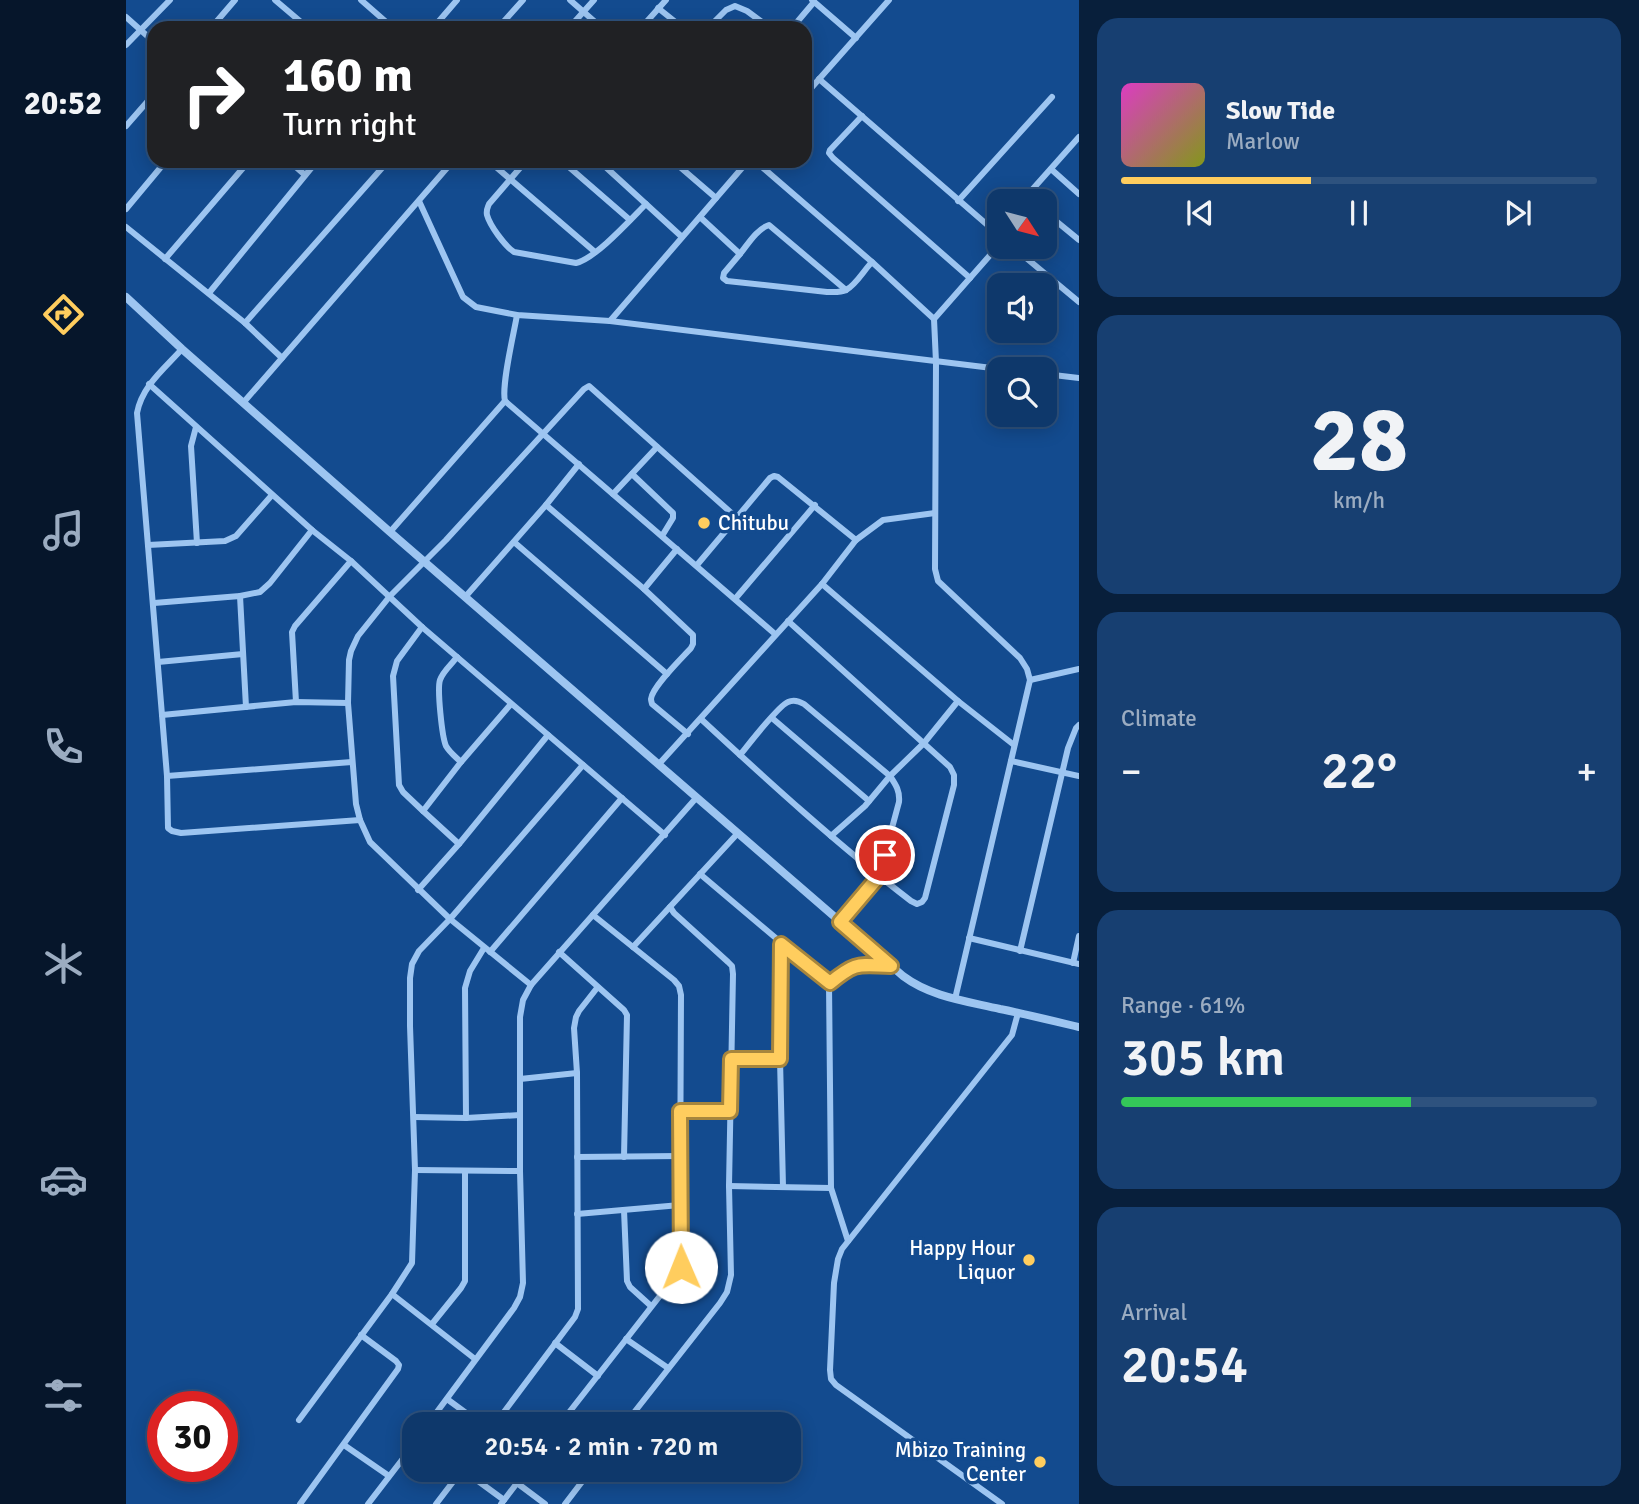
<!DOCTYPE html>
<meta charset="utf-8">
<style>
:root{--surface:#0e386b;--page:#173f71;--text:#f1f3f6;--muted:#9bacc1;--line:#2e527e;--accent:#ffcd5e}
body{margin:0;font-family:Signika,sans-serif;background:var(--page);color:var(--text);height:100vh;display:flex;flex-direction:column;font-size:26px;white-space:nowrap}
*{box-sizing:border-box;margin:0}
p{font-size:23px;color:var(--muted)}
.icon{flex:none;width:38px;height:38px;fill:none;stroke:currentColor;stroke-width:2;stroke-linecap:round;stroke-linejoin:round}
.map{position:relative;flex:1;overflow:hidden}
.sheet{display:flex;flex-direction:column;gap:18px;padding:18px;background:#081f3b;width:560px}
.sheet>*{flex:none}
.hud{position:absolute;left:21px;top:21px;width:665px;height:147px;border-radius:21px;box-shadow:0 4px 18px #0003,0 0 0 2px var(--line);background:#202124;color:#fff;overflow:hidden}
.needle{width:46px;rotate:126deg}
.fabs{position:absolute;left:861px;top:189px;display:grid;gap:14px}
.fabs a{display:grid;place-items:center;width:70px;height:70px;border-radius:14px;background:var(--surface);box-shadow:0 4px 18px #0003,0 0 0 2px var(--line);font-size:35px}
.speed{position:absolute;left:21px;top:1391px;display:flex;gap:14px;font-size:35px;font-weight:700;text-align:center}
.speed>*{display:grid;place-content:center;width:91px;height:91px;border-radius:50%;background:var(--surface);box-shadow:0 4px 18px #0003,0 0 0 2px var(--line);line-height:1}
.speed .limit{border:10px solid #d22;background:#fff;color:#111}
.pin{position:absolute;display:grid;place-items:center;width:60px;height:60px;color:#fff;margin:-30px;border:4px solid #fff;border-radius:50%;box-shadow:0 2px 7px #0007}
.me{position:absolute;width:77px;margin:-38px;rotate:359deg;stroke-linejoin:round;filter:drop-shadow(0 0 5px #0008)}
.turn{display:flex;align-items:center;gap:24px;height:147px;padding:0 21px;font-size:32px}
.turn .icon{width:91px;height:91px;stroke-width:2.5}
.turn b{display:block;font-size:49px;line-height:60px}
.big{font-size:52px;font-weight:600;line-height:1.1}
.sheet .card{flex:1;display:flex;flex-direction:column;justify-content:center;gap:10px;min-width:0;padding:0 24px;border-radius:21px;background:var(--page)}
.sheet .dial{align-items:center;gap:0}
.dial b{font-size:91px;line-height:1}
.song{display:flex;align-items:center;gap:21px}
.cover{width:84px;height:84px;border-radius:10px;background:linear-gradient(135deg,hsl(310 70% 55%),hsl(70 70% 35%))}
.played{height:7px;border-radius:4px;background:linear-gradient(90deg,var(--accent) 40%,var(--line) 40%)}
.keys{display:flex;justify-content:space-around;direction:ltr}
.heat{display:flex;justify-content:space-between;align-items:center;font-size:38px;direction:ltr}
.charge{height:10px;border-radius:5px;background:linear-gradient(90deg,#34c759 61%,var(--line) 0)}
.trip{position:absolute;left:276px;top:1412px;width:399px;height:70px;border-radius:21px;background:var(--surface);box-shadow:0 4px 18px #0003,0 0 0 2px var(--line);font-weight:600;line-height:70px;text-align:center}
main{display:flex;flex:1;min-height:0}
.tab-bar{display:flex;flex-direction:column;width:126px;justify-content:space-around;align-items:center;background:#06162b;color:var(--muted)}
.tab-bar .icon{width:49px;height:49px}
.tab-bar .selected{color:var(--accent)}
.tab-bar b{font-size:32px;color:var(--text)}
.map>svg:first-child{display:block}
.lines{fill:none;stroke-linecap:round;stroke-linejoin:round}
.minor{stroke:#9dc5f1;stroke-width:6}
.tertiary{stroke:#9dc5f1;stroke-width:8}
.route-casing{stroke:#a6853d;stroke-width:18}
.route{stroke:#ffcd5e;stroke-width:12}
.poi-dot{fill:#ffcd5e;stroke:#134b8f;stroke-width:2.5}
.labels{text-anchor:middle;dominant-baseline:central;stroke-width:7;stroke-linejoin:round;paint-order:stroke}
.poi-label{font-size:21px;fill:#fff;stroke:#134b8f;text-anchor:end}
</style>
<main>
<nav class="tab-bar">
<b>20:52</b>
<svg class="icon selected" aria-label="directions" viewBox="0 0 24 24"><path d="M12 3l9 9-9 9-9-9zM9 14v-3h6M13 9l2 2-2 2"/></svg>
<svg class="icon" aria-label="music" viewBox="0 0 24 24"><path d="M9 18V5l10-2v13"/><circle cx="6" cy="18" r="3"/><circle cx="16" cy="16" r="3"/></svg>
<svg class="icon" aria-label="phone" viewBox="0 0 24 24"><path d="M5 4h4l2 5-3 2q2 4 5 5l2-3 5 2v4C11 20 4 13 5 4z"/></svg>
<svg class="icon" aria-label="climate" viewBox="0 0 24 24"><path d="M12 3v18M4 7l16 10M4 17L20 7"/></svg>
<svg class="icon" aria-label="car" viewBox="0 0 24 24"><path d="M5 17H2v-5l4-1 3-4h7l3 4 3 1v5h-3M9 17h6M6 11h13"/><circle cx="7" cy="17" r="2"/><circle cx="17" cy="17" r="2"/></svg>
<svg class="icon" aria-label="filters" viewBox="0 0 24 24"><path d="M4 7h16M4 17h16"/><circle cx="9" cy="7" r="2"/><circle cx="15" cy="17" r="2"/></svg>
</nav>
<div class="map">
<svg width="953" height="1504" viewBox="0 0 953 1504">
<rect width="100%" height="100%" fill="#134b8f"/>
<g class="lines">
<g class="minor">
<path d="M149,0l33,28"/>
<path d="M235,0l32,28"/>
<path d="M444,0l32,28"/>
<path d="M686,0l44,38"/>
<path d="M532,8l25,20"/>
<path d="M0,17l28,25"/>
<path d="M85,28l24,-28"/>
<path d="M307,28l24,-28"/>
<path d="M372,28l25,-28"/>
<path d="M443,28l25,-28"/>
<path d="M515,28l25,-28"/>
<path d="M582,28l18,-18 9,-4 12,5 23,17"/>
<path d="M666,28l22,-26"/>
<path d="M0,45l44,-45"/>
<path d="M693,79l180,156"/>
<path d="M679,95l84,-95"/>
<path d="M736,116l-32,34 -1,3 4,5 137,120"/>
<path d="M0,126l28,-32"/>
<path d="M163,161l16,14"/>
<path d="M363,161l106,91"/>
<path d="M400,161l-37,43c-2,5 -3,6 -2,11 3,11 18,31 27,37l62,11c19,-4 55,-44 70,-59"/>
<path d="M436,161l68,59"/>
<path d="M473,161l83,76"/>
<path d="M547,161l43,37"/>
<path d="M629,161l117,101 62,57 2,43 -1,207 3,12 82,77 7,11 3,11 -75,319"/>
<path d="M925,169l28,25"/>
<path d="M293,201l44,96 13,10 41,8 93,6 138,-160"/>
<path d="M832,201l94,-104"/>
<path d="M906,201l-3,-4 2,-6 48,-54"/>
<path d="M0,209l40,-48"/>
<path d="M919,212l34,28"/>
<path d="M574,217l40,37 -16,19 -1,5 4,3 100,11c5,0 13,1 19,-2 10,-5 18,-20 26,-28"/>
<path d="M0,227l119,96 37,35"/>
<path d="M887,247l66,55"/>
<path d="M614,254c8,-10 17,-25 29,-29l77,65"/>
<path d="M39,259l84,-98"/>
<path d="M83,293l108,-132"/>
<path d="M391,315c-3,18 -16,71 -12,86l270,233"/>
<path d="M808,319l65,-74"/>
<path d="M484,321l390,48"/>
<path d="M119,323l137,-155v-7"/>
<path d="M56,349c-18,20 -40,37 -45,64l25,302 5,61 1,52 4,3 9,2 179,-13"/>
<path d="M919,374l34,4"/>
<path d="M23,384l163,146 39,31 71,66 243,208"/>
<path d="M117,403l210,-242"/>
<path d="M70,427l-5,19 6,97"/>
<path d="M506,474l41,39v5l-11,18"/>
<path d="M487,494l44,-47"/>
<path d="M420,505l98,84 49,46v9l-2,4c-9,10 -39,39 -40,51 0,2 1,4 1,5l36,30"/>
<path d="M264,532l115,-131"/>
<path d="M388,542l153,132"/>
<path d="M22,545l77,-4 11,-5 36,-41"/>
<path d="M571,565l73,-87 4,-2 4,1 78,63"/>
<path d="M696,584l136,117 56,44"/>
<path d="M518,589l33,-40"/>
<path d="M114,596l6,111"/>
<path d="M340,596l80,-91 33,-41"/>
<path d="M609,599l80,-94"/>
<path d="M28,603l86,-7 20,-4 10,-9 42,-53"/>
<path d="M296,627l-25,34 -4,15 6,109 4,7 20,19"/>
<path d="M331,657c-5,7 -14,14 -17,23 -3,9 2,57 6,66 4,7 10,11 15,16"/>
<path d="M32,662l85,-8"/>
<path d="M904,680l49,-11"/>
<path d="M170,702l-4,-70 3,-6 56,-65"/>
<path d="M36,715l134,-13 52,1"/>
<path d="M646,718l97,83"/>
<path d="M575,719c68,63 137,126 210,182l6,3 5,-2 3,-4 29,-113v-10l-4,-8 -162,-146"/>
<path d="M614,755c9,-11 38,-49 48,-53 6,-3 11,-1 16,2l86,72c6,9 10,15 9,26l-20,74 -39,46"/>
<path d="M885,761l68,15"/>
<path d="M533,764l163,-180 34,-44 27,-20 52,-7"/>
<path d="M41,776l185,-14"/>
<path d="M705,836l34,-30 25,-30 34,-33 34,-42"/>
<path d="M333,844l-36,-33 38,-49 50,-58"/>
<path d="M574,874l129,109 2,205 17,53"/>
<path d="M292,890l41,-46 89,-109"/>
<path d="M843,938l110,26"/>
<path d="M655,944l-1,115 3,128"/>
<path d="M507,947l105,-114"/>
<path d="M894,951l48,-203 8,-20 3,-3"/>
<path d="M364,952l132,-154"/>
<path d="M433,952l65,58 3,5 -3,142"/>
<path d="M947,963l6,-27"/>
<path d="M703,983c28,-22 29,-18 62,-17"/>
<path d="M405,985l-81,-66 -80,-77 -10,-22 -4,-16 -8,-101 1,-43 2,-9 7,-15 32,-40 56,-56 138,-151 5,-3 148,132"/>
<path d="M605,1059h49"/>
<path d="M394,1079l57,-6"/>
<path d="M554,1111h50"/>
<path d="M288,1117l52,1 54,-3"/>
<path d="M340,1118l-1,-130 5,-17 14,-23"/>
<path d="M451,1157l103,-1"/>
<path d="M289,1170l105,1"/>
<path d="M603,1186l102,2"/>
<path d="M498,1210l3,71 3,6 21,19"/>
<path d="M451,1214l103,-9"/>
<path d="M266,1294l83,65"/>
<path d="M306,1324l29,-36 4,-7v-110"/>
<path d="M500,1339l42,29"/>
<path d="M429,1343l43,33"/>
<path d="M321,1399l34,25"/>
<path d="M173,1420l93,-126 20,-31 3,-93 -5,-144v-48l2,-14 7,-13 31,-32 133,-154"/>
<path d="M302,1424l86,-116 6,-11 3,-14 -3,-112v-154l3,-17 8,-15 166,-188"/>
<path d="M369,1424l80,-107 3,-8 -1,-236 -3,-45 2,-11 3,-6 18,-23"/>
<path d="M434,1424l117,-150 4,-7 1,-7 -2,-55 1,-210 -2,-9 -5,-6 -81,-65"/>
<path d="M499,1424l95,-121 7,-11 4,-17 -2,-89 4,-212 -1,-8 -4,-4 -54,-49 -4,-6"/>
<path d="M218,1445l45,31"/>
<path d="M337,1470l41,30"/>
<path d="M391,1483l28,21"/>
<path d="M174,1504l98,-135 1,-4 -3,-4 -35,-26"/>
<path d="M242,1504l47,-61"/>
<path d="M310,1504l26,-34"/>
<path d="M375,1504l26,-34"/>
<path d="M439,1504l26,-34"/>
<path d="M876,1504l-166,-119 -5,-6 -1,-9 4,-87 4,-24 4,-10 170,-214 6,-22"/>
</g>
<path class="tertiary" d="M0,297l56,52 208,183 513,444c28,21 63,25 97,33 26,5 53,12 79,18"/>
</g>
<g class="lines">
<defs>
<path id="route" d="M555,1267l-1,-156h50l1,-52h49l1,-115 49,39c27,-22 28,-18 61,-17l-51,-44 39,-46 6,-21"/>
</defs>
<use href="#route" class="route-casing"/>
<use href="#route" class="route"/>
</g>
<g class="poi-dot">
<circle cx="578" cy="523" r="7"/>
<circle cx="903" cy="1260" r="7"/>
<circle cx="914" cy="1462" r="7"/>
</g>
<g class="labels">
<g class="poi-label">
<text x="592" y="523" text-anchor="start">Chitubu</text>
<text x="889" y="1248">Happy Hour<tspan x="889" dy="24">Liquor</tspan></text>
<text x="900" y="1450">Mbizo Training<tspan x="900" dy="24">Center</tspan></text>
</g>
</g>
</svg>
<div class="fabs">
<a><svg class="needle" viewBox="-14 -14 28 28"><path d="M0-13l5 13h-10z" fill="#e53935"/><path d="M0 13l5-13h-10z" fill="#9bacc1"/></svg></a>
<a><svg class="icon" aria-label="sound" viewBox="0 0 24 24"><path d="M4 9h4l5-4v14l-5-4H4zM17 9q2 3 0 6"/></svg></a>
<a><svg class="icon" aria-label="search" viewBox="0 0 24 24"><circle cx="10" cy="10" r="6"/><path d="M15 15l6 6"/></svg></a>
</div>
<div class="speed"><div class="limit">30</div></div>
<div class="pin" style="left:759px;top:855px;background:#d93025"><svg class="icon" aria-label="arrive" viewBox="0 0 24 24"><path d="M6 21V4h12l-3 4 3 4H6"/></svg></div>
<svg class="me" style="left:555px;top:1267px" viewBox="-20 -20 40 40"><circle r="19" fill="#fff"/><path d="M0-13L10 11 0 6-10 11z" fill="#ffcd5e"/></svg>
<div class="trip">20:54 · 2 min · 720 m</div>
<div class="hud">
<div class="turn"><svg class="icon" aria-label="right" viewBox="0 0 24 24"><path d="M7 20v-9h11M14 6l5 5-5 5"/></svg><div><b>160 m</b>Turn right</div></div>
</div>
</div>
<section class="sheet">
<div class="card">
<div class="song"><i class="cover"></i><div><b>Slow Tide</b><p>Marlow</p></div></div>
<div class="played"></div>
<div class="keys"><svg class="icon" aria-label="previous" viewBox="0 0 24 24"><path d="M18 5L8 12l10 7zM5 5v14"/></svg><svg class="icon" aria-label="pause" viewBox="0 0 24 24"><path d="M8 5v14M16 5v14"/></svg><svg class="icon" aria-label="next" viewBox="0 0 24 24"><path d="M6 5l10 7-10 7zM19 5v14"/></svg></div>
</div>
<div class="card dial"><b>28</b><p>km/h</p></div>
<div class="card"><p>Climate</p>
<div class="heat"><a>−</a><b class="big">22°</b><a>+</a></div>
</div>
<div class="card"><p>Range · 61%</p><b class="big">305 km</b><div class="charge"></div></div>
<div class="card"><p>Arrival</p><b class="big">20:54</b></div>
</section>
</main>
